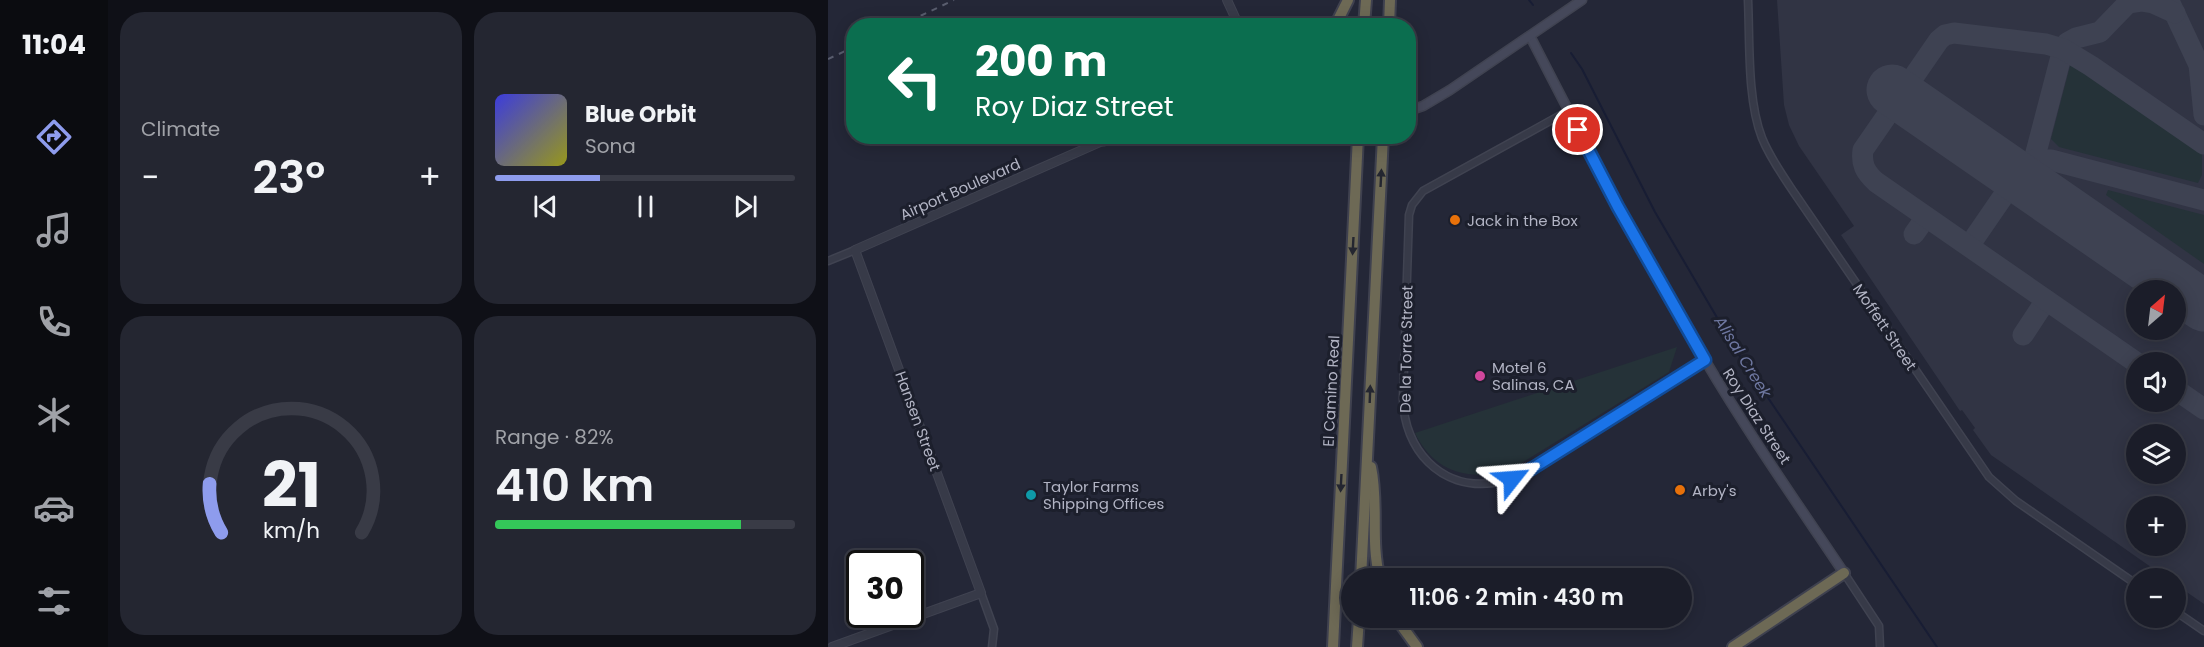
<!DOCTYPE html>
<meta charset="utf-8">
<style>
:root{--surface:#1b1d29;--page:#242631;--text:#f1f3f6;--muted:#a0a2a8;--line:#393b46;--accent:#8e9ced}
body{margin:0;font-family:Poppins,sans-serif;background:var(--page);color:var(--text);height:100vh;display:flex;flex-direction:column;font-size:22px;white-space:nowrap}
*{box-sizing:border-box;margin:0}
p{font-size:20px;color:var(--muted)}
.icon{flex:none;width:33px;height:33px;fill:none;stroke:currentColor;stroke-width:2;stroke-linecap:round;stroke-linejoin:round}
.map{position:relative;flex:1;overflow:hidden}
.details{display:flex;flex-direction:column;gap:12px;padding:12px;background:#0f1017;width:720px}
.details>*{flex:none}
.hud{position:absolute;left:18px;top:18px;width:570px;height:126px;border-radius:24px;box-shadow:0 3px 15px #0003,0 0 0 2px var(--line);background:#0b6e4f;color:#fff;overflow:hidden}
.needle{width:39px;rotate:28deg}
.controls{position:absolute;left:1298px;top:280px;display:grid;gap:12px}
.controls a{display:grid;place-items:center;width:60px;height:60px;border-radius:50%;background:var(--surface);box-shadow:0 3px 15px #0003,0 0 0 2px var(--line);font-size:30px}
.speed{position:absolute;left:18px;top:550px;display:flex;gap:12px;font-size:30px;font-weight:700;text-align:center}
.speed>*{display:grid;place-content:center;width:78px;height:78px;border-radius:50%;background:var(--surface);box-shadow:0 3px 15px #0003,0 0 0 2px var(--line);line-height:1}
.speed .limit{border:3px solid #111;border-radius:9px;background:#fff;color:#111}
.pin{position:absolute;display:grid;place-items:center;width:51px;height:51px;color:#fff;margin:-26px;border:3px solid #fff;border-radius:50%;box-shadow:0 2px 6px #0007}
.me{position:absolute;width:66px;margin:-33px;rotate:62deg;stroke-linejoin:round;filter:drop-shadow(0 0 4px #0008)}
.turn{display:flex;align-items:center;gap:21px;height:126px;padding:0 30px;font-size:27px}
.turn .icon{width:78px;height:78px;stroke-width:2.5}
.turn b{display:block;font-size:42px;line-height:51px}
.big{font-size:45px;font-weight:600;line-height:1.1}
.details .widget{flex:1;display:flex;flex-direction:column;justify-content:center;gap:9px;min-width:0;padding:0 21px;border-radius:24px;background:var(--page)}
.details .dial{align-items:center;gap:0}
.dial svg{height:156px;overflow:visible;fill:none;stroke:var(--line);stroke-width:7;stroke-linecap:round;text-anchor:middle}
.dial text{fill:var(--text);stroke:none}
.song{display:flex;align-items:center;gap:18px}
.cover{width:72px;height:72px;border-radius:9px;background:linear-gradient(135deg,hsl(240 70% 55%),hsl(60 70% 35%))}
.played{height:6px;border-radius:3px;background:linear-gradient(90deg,var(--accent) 35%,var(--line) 35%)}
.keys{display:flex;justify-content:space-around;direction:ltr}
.heat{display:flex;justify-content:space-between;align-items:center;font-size:33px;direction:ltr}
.charge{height:9px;border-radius:4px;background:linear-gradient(90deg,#34c759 82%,var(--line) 0)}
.details .tiles{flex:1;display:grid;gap:12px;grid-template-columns:repeat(2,1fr)}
.trip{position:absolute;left:513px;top:568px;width:351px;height:60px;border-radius:30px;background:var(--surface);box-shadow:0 3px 15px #0003,0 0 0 2px var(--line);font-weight:600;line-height:60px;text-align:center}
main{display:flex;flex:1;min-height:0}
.dock{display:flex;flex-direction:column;width:108px;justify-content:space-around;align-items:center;background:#0b0c10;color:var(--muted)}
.dock .icon{width:42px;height:42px}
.dock .active{color:var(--accent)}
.dock b{font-size:27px;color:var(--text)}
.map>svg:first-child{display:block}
.airport{fill:#313444;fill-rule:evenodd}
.green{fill:#253238}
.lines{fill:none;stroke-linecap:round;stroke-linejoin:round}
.stream{stroke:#181d34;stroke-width:2}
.taxiway{stroke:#3e4252;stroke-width:21}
.runway{stroke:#3e4252;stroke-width:51}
.minor-casing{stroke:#404351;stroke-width:9}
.tertiary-casing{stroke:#404351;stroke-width:10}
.secondary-casing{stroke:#404351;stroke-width:11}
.motorway-casing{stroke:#3f414f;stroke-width:14}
.minor{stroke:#373a48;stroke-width:6}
.tertiary{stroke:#373a48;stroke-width:8}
.secondary{stroke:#45485a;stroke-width:8}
.motorway{stroke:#6d6955;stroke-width:10}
.rail{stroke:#595d6e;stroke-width:2;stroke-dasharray:6 6;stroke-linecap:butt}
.oneway{fill:#242630}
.route-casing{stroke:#114b97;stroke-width:15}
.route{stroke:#1a73e8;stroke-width:10}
.food-dot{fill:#e8710a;stroke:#1c1f2c;stroke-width:2}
.hotel-dot{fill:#d1479c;stroke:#1c1f2c;stroke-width:2}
.culture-dot{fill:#0f9aa8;stroke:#1c1f2c;stroke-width:2}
.labels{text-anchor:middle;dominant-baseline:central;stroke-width:6;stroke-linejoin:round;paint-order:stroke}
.street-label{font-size:15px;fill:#b2b4c4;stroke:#1c1f2c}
.poi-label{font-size:15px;fill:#b2b4c4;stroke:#1c1f2c;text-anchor:start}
.water-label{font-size:16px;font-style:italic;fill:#6e77a0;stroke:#1c1f2c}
</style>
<main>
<nav class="dock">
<b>11:04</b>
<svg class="icon active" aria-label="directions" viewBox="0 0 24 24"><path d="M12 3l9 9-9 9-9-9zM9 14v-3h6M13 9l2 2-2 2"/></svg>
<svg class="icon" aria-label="music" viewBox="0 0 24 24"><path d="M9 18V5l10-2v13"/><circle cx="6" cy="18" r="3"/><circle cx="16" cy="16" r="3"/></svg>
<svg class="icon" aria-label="phone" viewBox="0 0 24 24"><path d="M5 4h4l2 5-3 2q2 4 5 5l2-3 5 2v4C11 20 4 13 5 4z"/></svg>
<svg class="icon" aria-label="climate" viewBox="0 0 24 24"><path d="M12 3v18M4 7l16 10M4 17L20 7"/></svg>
<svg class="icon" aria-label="car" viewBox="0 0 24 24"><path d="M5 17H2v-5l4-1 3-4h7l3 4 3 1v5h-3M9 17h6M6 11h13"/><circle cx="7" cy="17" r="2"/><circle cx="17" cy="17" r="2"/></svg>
<svg class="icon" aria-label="filters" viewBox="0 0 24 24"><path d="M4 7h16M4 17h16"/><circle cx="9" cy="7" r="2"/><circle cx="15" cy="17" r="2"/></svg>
</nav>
<section class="details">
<div class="tiles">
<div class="widget"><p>Climate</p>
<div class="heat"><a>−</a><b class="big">23°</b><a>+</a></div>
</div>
<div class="widget">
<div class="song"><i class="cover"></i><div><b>Blue Orbit</b><p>Sona</p></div></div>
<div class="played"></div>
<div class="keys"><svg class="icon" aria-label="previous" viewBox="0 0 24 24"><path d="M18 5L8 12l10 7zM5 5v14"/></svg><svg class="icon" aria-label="pause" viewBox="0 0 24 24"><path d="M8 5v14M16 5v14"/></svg><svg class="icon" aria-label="next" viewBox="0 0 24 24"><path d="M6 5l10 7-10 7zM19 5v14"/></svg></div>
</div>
<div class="widget dial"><svg viewBox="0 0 100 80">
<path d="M14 69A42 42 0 1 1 86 69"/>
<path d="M14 69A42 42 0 0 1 8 44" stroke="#8e9ced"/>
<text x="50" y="56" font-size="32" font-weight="700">21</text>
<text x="50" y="72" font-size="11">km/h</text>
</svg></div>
<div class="widget"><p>Range · 82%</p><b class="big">410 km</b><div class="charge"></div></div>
</div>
</section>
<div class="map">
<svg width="1376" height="647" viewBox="0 0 1376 647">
<rect width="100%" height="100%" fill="#242737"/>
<path class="airport" d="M949,0h427v604l-29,-20v-5h-7l-177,-124 -18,-25 2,-2 -13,-18 -2,1 -119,-176 13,-9 -55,-80 -10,-21 -5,-20zM1308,291h39v39h-39zM1308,363h39v39h-39zM1308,435h39v39h-39zM1308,507h39v39h-39z"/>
<g class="green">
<path d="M1242,66l8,1 124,87v21l-4,8 -139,-36 -8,-8z"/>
<path d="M1280,190l96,25v49l-98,-69z"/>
<path d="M849,347l-8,25 -162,100c-41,8 -73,0 -92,-39z"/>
</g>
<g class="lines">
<g class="stream">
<path d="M701,0l4,5"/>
<path d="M743,53l11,16 73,143 84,143 198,292"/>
</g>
<g class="taxiway">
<path d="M1341,1l30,64 5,50"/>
<path d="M1206,160l29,-111 4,-6 9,-5 24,-6 28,-29 13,-2 12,2 22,10"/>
<path d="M1086,234l12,-17"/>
<path d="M1141,246l55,-80 10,-6h17l153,40"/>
<path d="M1195,335l23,-35"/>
<path d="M1309,363l-261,-181c-11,-10 -15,-18 -13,-32l76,-110 6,-5 9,-2 92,11 17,5 28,17 113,78"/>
<path d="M1347,389l29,20"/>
</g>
<path class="runway" d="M1064,90l312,216"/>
<defs>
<g id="minor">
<path d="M920,0c2,41 -1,100 14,138 8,20 21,38 33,56l194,283 27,24 120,83"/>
<path d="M740,111l-145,80 -11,14 -3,10 -6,184c1,50 37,91 90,84 15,-2 27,-8 40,-15l172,-108"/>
<path d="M0,261l27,-11"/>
<path d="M1016,573l35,53 1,21"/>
<path d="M153,593l13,36 -2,18"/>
<path d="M1347,611l29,20"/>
</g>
<g id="tertiary">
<path d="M399,0l12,26"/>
<path d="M4,647l149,-54 -126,-343 252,-111"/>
</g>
<g id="secondary">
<path d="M702,36c56,109 112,218 175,324 43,73 92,143 139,213"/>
<path d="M580,111l15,-5 27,-16 132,-90"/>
<path d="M275,141l24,-5"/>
</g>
<g id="motorway">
<path d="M507,26l13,-26"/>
<path d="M536,26l2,-26"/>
<path d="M561,26l1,-26"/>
<path d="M543,467c8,37 -1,75 9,112"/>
<path d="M533,579l22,-443"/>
<path d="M568,618l21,29"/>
<path d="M505,647l25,-511"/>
<path d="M529,647l2,-29"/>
<path d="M905,647l111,-74"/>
</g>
</defs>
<use href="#minor" class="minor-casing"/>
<use href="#tertiary" class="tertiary-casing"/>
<use href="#secondary" class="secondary-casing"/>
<use href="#motorway" class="motorway-casing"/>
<use href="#minor" class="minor"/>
<use href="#tertiary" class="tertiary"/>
<use href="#secondary" class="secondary"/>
<use href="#motorway" class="motorway"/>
<g class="rail">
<path d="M71,26l55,-26"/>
<path d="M0,59l26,-12"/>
</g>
</g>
<defs><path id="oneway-solid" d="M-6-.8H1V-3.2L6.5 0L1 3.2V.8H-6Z" transform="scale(1.5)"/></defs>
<g class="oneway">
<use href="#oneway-solid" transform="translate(553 178) rotate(-87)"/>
<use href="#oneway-solid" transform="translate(525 246) rotate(93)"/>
<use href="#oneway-solid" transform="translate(542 394) rotate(-88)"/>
<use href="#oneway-solid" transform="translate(513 483) rotate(93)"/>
</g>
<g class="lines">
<defs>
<path id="route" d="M684,479l21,-11 172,-108 -87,-153 -40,-77"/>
</defs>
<use href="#route" class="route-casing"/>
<use href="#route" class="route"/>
</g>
<g class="food-dot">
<circle cx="627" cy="220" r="6"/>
<circle cx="852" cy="490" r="6"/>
</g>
<circle class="hotel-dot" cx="652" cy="376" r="6"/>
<circle class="culture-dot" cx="203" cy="495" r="6"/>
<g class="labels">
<g class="street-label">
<text transform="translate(132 189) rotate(-24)">Airport Boulevard</text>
<text transform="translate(1057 327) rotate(56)">Moffett Street</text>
<text transform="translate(578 349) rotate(-89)">De la Torre Street</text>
<text transform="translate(503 391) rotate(-87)">El Camino Real</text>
<text transform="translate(929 416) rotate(57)">Roy Diaz Street</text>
<text transform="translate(90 421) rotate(70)">Hansen Street</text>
</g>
<g class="poi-label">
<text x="639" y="220">Jack in the Box</text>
<text x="664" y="367">Motel 6<tspan x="664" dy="17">Salinas, CA</tspan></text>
<text x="215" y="486">Taylor Farms<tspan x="215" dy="17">Shipping Offices</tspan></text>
<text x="864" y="490">Arby's</text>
</g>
<g class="water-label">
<text transform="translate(915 357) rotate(58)">Alisal Creek</text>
</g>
</g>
</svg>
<div class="controls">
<a><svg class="needle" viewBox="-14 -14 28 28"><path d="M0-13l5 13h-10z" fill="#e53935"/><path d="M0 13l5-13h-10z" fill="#a0a2a8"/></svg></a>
<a><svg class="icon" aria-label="sound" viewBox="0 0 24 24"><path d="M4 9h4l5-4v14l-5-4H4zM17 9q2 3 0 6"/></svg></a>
<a><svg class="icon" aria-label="layers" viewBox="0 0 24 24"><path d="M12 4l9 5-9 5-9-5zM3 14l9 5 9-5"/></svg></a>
<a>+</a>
<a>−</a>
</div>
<div class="speed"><div class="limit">30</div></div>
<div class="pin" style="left:750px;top:130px;background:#d93025"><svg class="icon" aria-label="arrive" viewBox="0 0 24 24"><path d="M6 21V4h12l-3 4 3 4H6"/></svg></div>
<svg class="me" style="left:684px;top:479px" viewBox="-20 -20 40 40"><path d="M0-17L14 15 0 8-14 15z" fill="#1a73e8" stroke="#fff" stroke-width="4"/></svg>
<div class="trip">11:06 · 2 min · 430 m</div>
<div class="hud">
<div class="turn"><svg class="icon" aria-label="left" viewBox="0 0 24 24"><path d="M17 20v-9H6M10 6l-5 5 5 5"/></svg><div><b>200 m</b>Roy Diaz Street</div></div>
</div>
</div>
</main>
